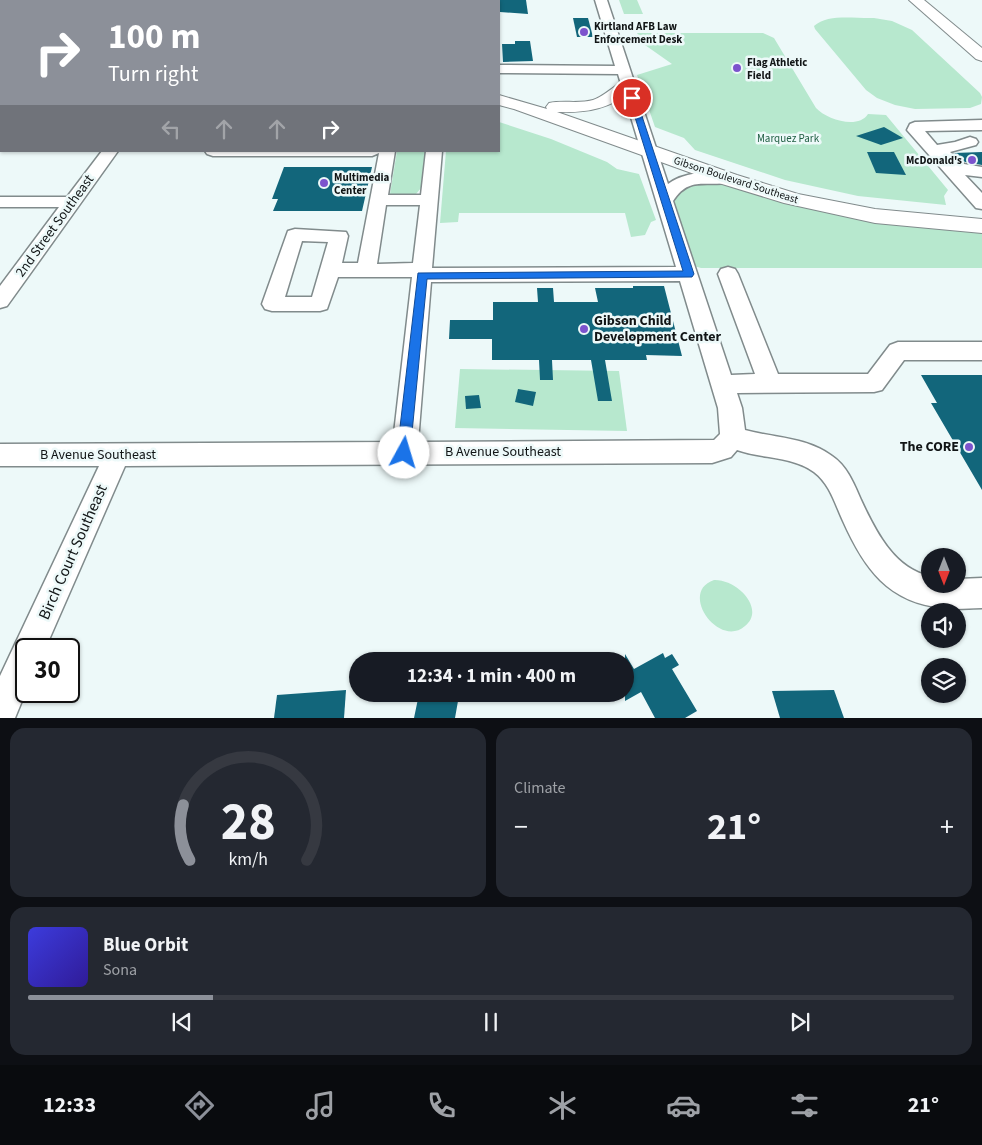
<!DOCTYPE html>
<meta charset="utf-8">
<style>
:root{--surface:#171b24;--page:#242831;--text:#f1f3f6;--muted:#9ea1a6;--line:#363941;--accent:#8c9099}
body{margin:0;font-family:"Source Sans 3",sans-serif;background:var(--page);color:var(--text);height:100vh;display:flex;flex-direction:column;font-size:19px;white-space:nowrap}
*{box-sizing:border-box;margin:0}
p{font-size:16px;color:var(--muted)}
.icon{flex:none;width:28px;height:28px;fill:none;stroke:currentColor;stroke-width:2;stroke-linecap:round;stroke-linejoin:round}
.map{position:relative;height:718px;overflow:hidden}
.panel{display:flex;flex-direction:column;gap:10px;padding:10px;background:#0d0f14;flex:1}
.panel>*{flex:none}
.top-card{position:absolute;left:0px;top:0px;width:500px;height:152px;box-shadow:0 1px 4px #0004;background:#8c9099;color:#fff;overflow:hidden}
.needle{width:32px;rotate:180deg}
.fabs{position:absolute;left:921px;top:548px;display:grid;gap:10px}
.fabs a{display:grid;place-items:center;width:45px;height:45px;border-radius:50%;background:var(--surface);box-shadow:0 1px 4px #0004;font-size:25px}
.speed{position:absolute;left:15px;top:638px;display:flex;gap:10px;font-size:25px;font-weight:700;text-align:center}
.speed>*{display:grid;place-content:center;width:65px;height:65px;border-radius:50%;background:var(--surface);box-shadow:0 1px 4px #0004;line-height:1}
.speed .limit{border:2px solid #111;border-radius:8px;background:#fff;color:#111}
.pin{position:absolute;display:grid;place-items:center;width:42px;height:42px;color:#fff;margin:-21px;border:2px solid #fff;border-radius:50%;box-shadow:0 1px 5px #0007}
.me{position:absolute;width:55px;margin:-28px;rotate:6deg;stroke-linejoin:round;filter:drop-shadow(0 0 4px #0008)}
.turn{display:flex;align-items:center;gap:18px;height:105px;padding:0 25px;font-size:22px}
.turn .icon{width:65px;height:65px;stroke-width:2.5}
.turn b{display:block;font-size:35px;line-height:42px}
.lanes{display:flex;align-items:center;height:48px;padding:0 25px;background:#0003;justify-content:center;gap:25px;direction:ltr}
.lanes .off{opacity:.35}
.big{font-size:38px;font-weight:700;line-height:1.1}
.panel .tile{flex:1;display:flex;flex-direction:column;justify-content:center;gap:8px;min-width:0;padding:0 18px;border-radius:15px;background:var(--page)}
.panel .dial{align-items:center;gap:0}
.dial svg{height:130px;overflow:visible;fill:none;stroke:var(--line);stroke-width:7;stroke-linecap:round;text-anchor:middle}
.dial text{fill:var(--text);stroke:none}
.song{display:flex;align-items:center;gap:15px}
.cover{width:60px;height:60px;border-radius:8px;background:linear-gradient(135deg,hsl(240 70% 55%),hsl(250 70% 35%))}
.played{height:5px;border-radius:2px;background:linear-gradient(90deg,var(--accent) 20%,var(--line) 20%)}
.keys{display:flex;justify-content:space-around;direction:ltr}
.heat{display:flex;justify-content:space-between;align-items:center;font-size:28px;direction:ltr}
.panel .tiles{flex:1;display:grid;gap:10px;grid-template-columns:1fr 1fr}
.tile:last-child{grid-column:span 2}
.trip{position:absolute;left:349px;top:652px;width:285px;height:50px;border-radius:25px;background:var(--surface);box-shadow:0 1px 4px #0004;font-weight:700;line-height:50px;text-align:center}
.tabs{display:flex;height:80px;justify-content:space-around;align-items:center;background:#090b0e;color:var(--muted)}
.tabs .icon{width:35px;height:35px}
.tabs .current{color:var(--accent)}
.tabs b{font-size:22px;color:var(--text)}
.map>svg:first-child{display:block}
.green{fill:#b7e8ce}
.building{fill:#12667b}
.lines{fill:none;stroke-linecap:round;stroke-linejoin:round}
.minor-casing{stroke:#818b8c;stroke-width:3}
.major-casing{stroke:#818b8c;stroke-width:2}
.minor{fill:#fff;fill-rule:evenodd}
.major{fill:#fff;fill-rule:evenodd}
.route{fill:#1a73e8;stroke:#114b97}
.poi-dot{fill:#7c53cd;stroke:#edf9f9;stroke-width:2}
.labels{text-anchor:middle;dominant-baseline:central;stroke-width:5;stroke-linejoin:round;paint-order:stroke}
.far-poi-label{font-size:11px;font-weight:bold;fill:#111516;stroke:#edf9f9;text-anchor:start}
.far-park-label{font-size:11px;fill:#226045;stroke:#edf9f9}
.far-street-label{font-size:11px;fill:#111516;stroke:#edf9f9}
.street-label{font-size:14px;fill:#111516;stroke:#edf9f9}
.poi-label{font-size:14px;font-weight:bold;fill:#111516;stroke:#edf9f9;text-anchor:start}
.near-street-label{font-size:16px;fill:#111516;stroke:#edf9f9}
</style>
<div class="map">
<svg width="982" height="718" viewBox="0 0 982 718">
<rect width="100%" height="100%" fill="#edf9f9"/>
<g class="green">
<path d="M619,0h18l6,14h-19z"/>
<path d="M874,18l18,3 20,9 68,63 2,4 -1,7 -11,4 -55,1 -20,-4 -18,-7 -11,-8 -51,-61 -1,-3c14,-13 43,-7 60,-8z"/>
<path d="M637,33h126l11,5 42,70c10,11 42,22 52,6l18,1 62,75 -4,6 2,9 -88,-9 -73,-16 -90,-30 -11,-12 -29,-11 -18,-52 35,-11 -27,-19z"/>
<path d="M499,122l52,17 56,23 10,7 22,5 17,46 -5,2 -6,13 -14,2 -6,-24h-166l-1,9 -18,1 6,-72h53z"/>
<path d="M397,151h28l-4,37 -5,6h-26z"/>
<path d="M716,181l266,49v38h-281l-7,-2 -22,-65 13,-15z"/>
<path d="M460,369l159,2 8,60 -172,-3z"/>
<path d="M714,580c23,-1 52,29 31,46 -26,23 -67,-34 -31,-46z"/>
</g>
<g class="building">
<path d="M500,0h26l2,14 -28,-2z"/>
<path d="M573,18h15l5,19h-16z"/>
<path d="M515,41h15l3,20 -30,1 -1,-18h13z"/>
<path d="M884,127l19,11 -22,7 -25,-9z"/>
<path d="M867,152h27l12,23 -30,-2z"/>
<path d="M982,152v13l-17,-3 -11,-9z"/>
<path d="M284,167h88l-10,44h-89l5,-12h-6z"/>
<path d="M633,286h31l18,70 -36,-1 1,5h-42l7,41h-14l-7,-41h-39l1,20h-13l-1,-20h-47v-21h-43l1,-19h43v-18h45l-1,-14h16l1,14h44l-3,-14h38z"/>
<path d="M921,375h61v115l-51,-87h6z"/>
<path d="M518,389l18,3 -3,14 -18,-4z"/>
<path d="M479,395l2,13 -15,1 -1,-13z"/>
<path d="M663,653l2,5 7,-4 7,11 -7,4 25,42 -12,7h-30l-14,-26 -16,9v-47l9,15z"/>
<path d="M346,690l-2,28h-70l3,-23z"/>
<path d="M834,690l10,28h-64l-8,-27z"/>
<path d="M419,694h30l-1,4 10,3 -3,17h-41z"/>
</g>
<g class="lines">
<defs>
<g id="minor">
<path d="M0,0h30l-29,1 -1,3z"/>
<path d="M239,0h12v1h-11z"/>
<path d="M305,0h12v1h-11z"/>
<path d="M595,0h12l61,184c15,-12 44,-14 63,-10l2,4 -2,4c-25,6 -41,-7 -58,19l58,174 24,-1 -37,-100 3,-5 7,-2 7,2 3,5 40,100h90l22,-29 8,-3h84v18h-78l-22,30 -8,2 -137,1 5,15 3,22c29,8 61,7 87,26 15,10 22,28 29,44 14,30 33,69 69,76v8h28v-5l24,-1v30c-13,0 -26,2 -38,0 -56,-5 -80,-40 -101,-87 -8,-17 -13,-37 -29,-49 -22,-16 -52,-13 -77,-22l-6,7 -19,6 -587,3 -80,183h-19v42l-11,27h-15v-42l99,-210h-99v-22l393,-2 19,-165h-74l-11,32 -7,2h-48l-7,-2 -3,-5 26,-73 7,-2 51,3 2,4 -6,27h16l21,-110 -7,3h-159l-6,-2 -2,-3h190l-7,44h33l5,-44h16l-10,117 244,-1 -58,-193 -119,-1v-8l116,1zM386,205h34l-7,58 -36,1zM302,241l26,1 -16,55h-27zM680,281l38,127 2,26 -6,6 -296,2 13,-160z"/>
<path d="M982,120v10l-57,1 12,14 18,-3 15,-5 6,2 2,3 -2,3 -26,7 14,12 18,3v10l-17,-2 17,18v16l-6,-1 -69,-78 3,-6 5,-2z"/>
<path d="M102,151h16l-111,155 -7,2v-22l59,-79h-59v-10h67z"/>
</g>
<g id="major">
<path d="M909,0h15l58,48v13l-6,-2z"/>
<rect x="0" y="75" width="1" height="10"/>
<path d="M628,80l6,1 2,4 -2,4c-24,20 -46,24 -77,23l180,63 61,19 77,15 107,10v14l-107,-10 -91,-20 -62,-19 -208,-75 -15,-4v-10l48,14 -1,-2 3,-4c14,-3 30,1 44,-3 13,-4 22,-17 35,-20z"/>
</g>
</defs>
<use href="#minor" class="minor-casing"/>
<use href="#major" class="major-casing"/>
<use href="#minor" class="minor"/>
<use href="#major" class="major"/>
</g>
<path class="route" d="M632,96l4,2 58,176 -2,3 -265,2 -17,174 -2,4 -4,2 -5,-2 -2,-4 21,-180 265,-2 -54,-173z"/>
<g class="poi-dot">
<circle cx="584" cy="32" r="5"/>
<circle cx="737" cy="68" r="5"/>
<circle cx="972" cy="160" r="5"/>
<circle cx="324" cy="183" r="5"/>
<circle cx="584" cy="329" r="5"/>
<circle cx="969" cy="447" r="5"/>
</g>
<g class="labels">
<g class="far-poi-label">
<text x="594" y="26">Kirtland AFB Law<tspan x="594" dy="13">Enforcement Desk</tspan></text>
<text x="747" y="62">Flag Athletic<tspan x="747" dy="13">Field</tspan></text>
<text x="962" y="160" text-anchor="end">McDonald's</text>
<text x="334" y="177">Multimedia<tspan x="334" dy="13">Center</tspan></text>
</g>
<g class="far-park-label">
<text x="788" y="138">Marquez Park</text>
</g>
<g class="far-street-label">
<text transform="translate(736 180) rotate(18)">Gibson Boulevard Southeast</text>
</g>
<g class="street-label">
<text transform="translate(55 226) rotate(-54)">2nd Street Southeast</text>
<text x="503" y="452">B Avenue Southeast</text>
<text x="98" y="455">B Avenue Southeast</text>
</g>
<g class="poi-label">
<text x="594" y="321">Gibson Child<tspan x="594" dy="16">Development Center</tspan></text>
<text x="959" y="447" text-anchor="end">The CORE</text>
</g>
<g class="near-street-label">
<text transform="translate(73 552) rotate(-66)">Birch Court Southeast</text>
</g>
</g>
</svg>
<div class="fabs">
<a><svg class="needle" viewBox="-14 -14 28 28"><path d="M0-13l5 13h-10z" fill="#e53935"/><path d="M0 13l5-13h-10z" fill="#9ea1a6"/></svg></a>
<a><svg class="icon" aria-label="sound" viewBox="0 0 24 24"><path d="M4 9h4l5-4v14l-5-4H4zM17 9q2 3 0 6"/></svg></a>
<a><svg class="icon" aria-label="layers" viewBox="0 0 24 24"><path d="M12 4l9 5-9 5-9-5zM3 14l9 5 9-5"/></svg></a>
</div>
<div class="speed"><div class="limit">30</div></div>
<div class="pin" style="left:632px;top:98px;background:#d93025"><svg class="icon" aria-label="arrive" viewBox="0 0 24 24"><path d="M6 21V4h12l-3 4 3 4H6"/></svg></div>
<svg class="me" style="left:404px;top:453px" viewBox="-20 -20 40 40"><circle r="19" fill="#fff"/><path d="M0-13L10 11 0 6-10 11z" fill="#1a73e8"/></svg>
<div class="trip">12:34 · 1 min · 400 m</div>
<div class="top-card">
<div class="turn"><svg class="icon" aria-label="right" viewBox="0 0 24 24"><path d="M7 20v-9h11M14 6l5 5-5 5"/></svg><div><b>100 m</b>Turn right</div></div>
<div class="lanes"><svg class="icon off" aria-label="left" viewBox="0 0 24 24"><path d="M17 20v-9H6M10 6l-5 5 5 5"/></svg><svg class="icon off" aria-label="ahead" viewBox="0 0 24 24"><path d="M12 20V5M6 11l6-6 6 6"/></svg><svg class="icon off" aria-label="ahead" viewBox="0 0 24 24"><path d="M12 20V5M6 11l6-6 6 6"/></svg><svg class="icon" aria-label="right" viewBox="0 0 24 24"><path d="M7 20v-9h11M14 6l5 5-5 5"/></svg></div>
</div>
</div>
<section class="panel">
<div class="tiles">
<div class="tile dial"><svg viewBox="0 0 100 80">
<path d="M14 69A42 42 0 1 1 86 69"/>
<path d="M14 69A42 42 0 0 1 10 35" stroke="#8c9099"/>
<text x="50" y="56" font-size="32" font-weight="700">28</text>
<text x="50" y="72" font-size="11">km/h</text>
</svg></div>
<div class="tile"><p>Climate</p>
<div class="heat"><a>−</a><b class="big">21°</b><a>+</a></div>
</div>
<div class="tile">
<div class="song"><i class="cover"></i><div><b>Blue Orbit</b><p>Sona</p></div></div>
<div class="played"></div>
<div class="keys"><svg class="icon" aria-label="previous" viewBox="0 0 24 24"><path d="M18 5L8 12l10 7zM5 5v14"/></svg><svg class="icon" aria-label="pause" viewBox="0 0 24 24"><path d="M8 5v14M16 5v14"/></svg><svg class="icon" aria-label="next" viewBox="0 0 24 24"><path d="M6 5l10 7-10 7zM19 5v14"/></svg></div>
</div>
</div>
</section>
<nav class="tabs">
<b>12:33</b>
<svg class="icon current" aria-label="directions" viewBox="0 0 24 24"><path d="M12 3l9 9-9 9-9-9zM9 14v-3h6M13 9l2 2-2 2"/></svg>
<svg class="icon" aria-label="music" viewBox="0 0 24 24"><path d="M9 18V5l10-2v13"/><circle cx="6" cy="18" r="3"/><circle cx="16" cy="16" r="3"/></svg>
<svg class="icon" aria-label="phone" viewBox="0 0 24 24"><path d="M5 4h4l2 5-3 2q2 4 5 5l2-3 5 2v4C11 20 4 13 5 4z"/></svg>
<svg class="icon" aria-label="climate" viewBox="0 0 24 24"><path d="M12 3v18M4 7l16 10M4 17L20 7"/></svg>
<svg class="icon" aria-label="car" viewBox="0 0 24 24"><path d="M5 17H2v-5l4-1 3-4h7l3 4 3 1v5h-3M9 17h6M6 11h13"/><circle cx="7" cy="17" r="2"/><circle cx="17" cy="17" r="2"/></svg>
<svg class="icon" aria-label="filters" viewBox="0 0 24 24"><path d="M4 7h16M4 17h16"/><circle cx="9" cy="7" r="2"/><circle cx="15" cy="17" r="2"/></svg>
<b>21°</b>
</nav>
